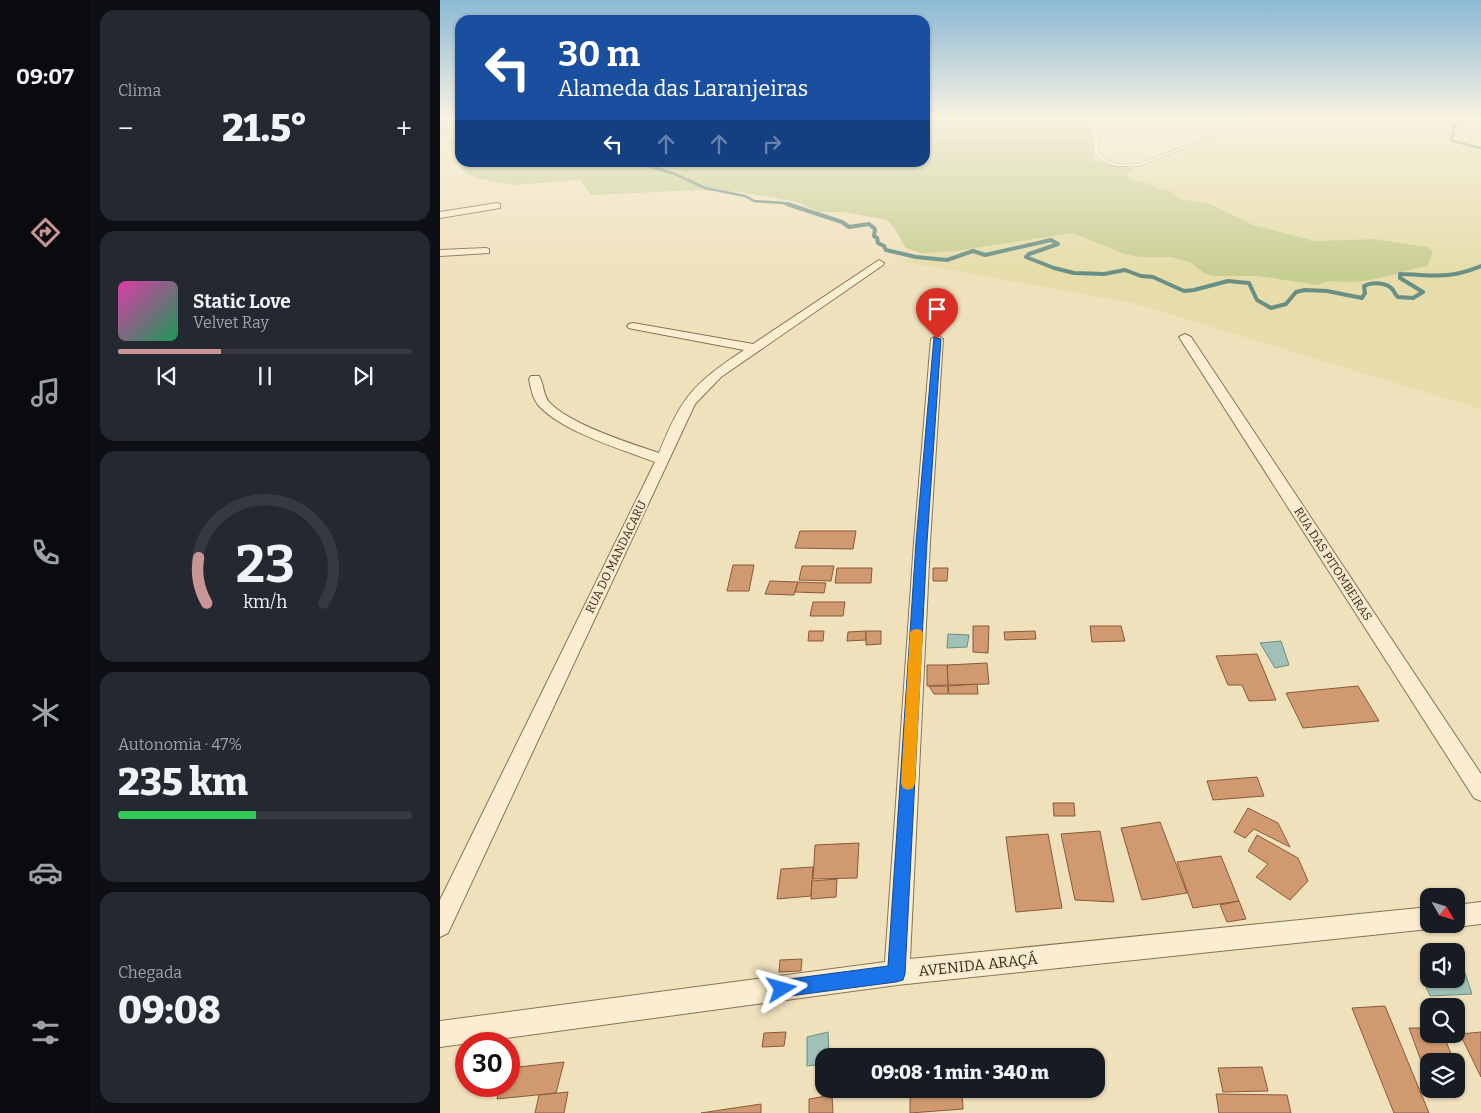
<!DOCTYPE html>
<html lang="pt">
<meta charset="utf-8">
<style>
:root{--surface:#171b24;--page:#242831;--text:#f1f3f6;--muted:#9ea1a6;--line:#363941;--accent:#ca9597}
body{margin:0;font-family:Bitter,serif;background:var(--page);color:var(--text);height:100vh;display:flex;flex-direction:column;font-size:19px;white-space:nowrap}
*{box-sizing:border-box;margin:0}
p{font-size:16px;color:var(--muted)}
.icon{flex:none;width:28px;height:28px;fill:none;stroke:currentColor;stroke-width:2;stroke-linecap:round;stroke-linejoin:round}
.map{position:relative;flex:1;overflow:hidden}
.side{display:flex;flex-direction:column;gap:10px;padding:10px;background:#0d0f14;width:350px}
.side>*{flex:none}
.top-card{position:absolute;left:15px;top:15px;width:475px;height:152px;border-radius:15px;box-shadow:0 1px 4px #0004;background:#1a4fa0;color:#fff;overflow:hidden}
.needle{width:32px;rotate:129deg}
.buttons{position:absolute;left:980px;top:888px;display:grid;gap:10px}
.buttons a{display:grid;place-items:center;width:45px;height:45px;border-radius:10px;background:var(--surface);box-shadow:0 1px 4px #0004;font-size:25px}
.speed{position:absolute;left:15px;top:1032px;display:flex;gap:10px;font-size:25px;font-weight:700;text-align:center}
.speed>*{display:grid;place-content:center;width:65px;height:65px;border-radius:50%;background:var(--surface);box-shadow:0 1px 4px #0004;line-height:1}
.speed .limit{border:8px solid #d22;background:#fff;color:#111}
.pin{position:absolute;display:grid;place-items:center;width:42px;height:42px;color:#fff;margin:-51px -21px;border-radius:50% 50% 50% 0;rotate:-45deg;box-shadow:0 0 5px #0007}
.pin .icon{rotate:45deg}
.me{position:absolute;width:55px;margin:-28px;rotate:82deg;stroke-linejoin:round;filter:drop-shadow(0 0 4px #0008)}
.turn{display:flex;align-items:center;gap:18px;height:105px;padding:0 20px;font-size:22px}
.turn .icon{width:65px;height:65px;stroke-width:2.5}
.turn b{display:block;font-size:35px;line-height:42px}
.lanes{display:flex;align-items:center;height:48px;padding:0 20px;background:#0003;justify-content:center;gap:25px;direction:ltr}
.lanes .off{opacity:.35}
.big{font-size:38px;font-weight:800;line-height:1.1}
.side .tile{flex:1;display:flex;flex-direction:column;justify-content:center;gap:8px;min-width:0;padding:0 18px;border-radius:15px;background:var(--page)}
.side .dial{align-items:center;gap:0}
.dial svg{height:130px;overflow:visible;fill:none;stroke:var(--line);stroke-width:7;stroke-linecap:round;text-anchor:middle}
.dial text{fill:var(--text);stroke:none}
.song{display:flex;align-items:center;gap:15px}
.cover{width:60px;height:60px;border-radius:8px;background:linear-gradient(135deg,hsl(320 70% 55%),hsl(150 70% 35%))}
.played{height:5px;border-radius:2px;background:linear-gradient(90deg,var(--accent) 35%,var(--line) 35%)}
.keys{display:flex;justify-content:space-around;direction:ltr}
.heat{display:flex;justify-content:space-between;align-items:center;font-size:28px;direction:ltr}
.charge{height:8px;border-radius:4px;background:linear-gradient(90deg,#34c759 47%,var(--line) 0)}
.trip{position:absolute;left:375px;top:1048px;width:290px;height:50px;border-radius:15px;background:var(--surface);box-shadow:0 1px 4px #0004;font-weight:800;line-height:50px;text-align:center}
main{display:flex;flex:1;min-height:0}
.tab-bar{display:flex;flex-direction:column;width:90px;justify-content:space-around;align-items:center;background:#090b0e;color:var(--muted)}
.tab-bar .icon{width:35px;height:35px}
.tab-bar .selected{color:var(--accent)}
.tab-bar b{font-size:22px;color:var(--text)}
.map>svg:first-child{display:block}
.farmland{fill:#e6ddaa}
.green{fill:#c7ce91}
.water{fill:#a1c1b8;stroke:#688f85}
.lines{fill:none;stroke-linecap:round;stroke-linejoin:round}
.stream-far1{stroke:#688f85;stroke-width:2.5}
.stream{stroke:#688f85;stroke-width:4}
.building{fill:#d09970;stroke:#895a3a}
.service-casing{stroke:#897155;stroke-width:1}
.minor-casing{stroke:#897155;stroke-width:2}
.service{fill:#fbeed0;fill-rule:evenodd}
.minor{fill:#fbeed0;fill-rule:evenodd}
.route{fill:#1a73e8;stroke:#114b97}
.slow{fill:#f59e0b}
.labels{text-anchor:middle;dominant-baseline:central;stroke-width:4.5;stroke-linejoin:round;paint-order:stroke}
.street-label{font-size:12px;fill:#37291b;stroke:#f7ebcd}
.near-street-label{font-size:15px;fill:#37291b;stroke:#f7ebcd}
</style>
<main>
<nav class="tab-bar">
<b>09:07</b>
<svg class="icon selected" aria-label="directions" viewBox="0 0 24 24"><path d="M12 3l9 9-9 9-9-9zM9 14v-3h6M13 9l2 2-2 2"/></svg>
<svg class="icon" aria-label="music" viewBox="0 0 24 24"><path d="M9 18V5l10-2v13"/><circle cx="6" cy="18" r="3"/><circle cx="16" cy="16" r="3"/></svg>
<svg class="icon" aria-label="phone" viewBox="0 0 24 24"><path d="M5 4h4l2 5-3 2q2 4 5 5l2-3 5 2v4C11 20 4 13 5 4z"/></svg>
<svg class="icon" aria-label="climate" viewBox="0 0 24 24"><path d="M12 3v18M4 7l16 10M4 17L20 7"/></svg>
<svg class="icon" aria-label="car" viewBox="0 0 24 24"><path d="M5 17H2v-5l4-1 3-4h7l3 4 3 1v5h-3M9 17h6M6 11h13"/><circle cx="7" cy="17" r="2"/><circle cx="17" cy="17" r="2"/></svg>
<svg class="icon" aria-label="filters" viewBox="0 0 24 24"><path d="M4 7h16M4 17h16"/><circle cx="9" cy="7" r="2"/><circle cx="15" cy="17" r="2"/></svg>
</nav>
<section class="side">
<div class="tile"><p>Clima</p>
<div class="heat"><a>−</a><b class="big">21.5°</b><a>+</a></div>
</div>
<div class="tile">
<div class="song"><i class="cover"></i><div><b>Static Love</b><p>Velvet Ray</p></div></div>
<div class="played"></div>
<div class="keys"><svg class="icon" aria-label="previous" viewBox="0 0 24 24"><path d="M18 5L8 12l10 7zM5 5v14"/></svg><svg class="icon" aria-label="pause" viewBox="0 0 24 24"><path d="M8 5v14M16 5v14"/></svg><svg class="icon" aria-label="next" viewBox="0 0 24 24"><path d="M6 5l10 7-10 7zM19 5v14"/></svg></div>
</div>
<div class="tile dial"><svg viewBox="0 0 100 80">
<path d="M14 69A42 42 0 1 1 86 69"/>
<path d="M14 69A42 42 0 0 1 9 41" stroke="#ca9597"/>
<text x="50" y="56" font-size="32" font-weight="700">23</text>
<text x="50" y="72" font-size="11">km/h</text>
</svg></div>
<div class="tile"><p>Autonomia · 47%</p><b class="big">235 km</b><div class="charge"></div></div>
<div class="tile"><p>Chegada</p><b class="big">09:08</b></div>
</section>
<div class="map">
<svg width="1041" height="1113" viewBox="0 0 1041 1113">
<rect width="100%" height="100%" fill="#f0e1bd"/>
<path class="farmland" d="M825,118h216v291l-348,-106 -232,-42z"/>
<path class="green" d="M0,118h20v44h465v-44h158c16,6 8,29 12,43l39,8 -6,5 1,5 14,3 14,6 13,3 9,8 31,5 43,21 62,16 59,-2 53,8 6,5 -6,14c-27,5 -51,16 -79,16 -11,0 -20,-3 -30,3l-60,-9h-46l-8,-3 -14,-11 -19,-5h-32l-17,-4 -49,-20 -118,18 -34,2 -15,-5 -12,-20 -7,-8 -43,-8h-24l-23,-10 -57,-10 -43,-2 -106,5 -11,-15 -68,5 -35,-7 -12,-5 -19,-29 5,-7 -11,-1z"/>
<g class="water">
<path d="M508,634l21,1 -2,12 -20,1z"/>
<path d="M841,641l8,24 -14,3 -15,-25z"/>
<path d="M1022,964l10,30 -42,2 -10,-24 9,-2v9h27v-14z"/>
<path d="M388,1032l1,24h-5v15l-7,2 -2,-8 -8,1v-29z"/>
</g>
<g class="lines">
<g class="stream-far1">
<path d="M1025,118l-11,9 -2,14 29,7"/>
<path d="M196,162l39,12 30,14 40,8 9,5 29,2 8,2"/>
</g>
<path class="stream" d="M347,204l55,18 7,5 20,-3 6,5 -1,7 3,2 1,5 6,3 2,4 30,7 31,3 26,-9 12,4 66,-15 7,4 -29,10 -3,3 28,11 20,5 30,1 21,-4 16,6 12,1 31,14 10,-1 34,-9 21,2 8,17 14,8 15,-4 10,-12 9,-2 22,1 35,7 3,-5 -1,-7c8,-4 23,-4 29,4 2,3 2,5 5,7l15,1 10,-6 -23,-14v-4c35,1 46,6 81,-8"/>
</g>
<g class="building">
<path d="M360,531h56l-3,18 -58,-1z"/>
<path d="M293,565h21l-5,26h-22z"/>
<path d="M362,566h32l-3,15 -32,-1z"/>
<path d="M397,568h35l-1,15h-36z"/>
<path d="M493,568h15l-1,13h-14z"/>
<path d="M330,581l28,1 -4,13 -29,-1z"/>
<path d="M358,582l28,1 -2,10 -29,-1z"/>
<path d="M373,602h32l-2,14h-33z"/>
<path d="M533,626h16l-1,27 -15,-1z"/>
<path d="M650,626h31l4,15 -33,1z"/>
<path d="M369,631h15l-1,10h-15z"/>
<path d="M426,631v9l-19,1 1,-9z"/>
<path d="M426,631h15v13l-15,1z"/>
<path d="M595,631l1,8 -31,1 -1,-8z"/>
<path d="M817,654l19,46 -27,1 -7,-16h-14l-12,-29z"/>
<path d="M547,663l2,21 -41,1 -1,-20z"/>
<path d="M487,665h20l1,20 -21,1z"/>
<path d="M537,684l1,10h-29l-1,-8z"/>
<path d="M489,686h19v8h-14z"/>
<path d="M918,686l21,35 -76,7 -17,-35z"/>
<path d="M817,777l7,19 -51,4 -6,-19z"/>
<path d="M613,803h21l1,13h-21z"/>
<path d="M808,808l30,15 12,24 -36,-18 -9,9 -11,-6z"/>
<path d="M720,822l27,71 -45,7 -21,-72z"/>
<path d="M660,831l14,71 -39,-2 -14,-66z"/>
<path d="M608,834l14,74 -46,4 -10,-75z"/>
<path d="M817,835l41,23 10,23 -18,19 -34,-23 12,-13 -20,-13z"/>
<path d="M419,843l-2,35 -44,1 2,-34z"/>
<path d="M781,856l18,45 -46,7 -16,-46z"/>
<path d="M373,867l-2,29 -34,3 4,-30z"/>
<path d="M397,879l-1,18 -25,2 1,-18z"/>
<path d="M799,901l7,18 -19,3 -7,-17z"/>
<path d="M362,959l-1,12 -22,1 1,-12z"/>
<path d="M945,1006l44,107h-35l-42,-105z"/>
<path d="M969,1028h20v6h14l11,27h-25v12l-3,1z"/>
<path d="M346,1032l-2,14 -22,1 2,-14z"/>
<path d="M1041,1032v45l-21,-43z"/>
<path d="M124,1062l-8,31 -59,6 3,-13h9v-18z"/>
<path d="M822,1067l6,24 -45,1 -5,-24z"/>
<path d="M522,1089l1,20 -53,4v-23z"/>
<path d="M128,1092l-4,21h-29l4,-18z"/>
<path d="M776,1094l71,1 4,18h-72z"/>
<path d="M392,1095l1,18h-24v-14z"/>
<path d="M321,1104v9h-60z"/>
</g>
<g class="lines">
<defs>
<path id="service" d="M648,118h4l13,10 -5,9 54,-19h5l-60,22c-5,25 22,25 39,24l118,-46h5l-121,48c-16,2 -49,1 -46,-24 1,-4 5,-9 7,-14z"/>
<g id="minor">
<path d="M57,203l3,1v4l-60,10v-6z"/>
<path d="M46,248l3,1v4l-49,3v-6z"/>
<path d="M439,260l5,3 -1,2 -162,112 -26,27 -247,529 -8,4v-37l215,-438c-32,-12 -91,-30 -115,-55 -7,-7 -9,-18 -11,-28l2,-3h8c5,8 4,19 10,26 20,22 80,41 110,51 23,-57 34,-69 85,-103l-111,-21 -4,-1 -2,-2 2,-2 4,-1 120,21z"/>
<path d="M745,334l6,3 290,437v27l-7,-3 -295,-461z"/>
<path d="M497,335l6,4 -13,203 -20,417 519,-52v17h9l-1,2 -8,3 -532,56 -457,62v-26l445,-59 29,-420 17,-203z"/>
<path d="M1041,902v22l-25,3 -8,-3h8v-19z"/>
</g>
</defs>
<use href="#service" class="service-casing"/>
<use href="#minor" class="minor-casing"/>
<use href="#service" class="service"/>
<use href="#minor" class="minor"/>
</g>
<linearGradient id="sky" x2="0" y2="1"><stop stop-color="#8bb9d5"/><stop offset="0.43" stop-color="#f8f2e1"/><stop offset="1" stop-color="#f8f2e1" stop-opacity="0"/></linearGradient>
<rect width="1041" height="274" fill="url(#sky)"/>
<path class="route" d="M494,337l7,2 -14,203 -22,432 -2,6 -7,2 -114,15 -6,-2 -2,-6 2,-7 6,-2 106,-14 28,-424z"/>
<path class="slow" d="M477,629l4,1 2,3 -8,150 -2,5 -5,2 -5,-2 -2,-5 9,-150 2,-3z"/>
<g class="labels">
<g class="street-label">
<text transform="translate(176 557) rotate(-64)">RUA DO MANDACARU</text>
<text transform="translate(893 564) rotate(57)">RUA DAS PITOMBEIRAS</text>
</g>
<g class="near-street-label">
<text transform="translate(538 965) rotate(-6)">AVENIDA ARAÇÁ</text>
</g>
</g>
</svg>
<div class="buttons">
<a><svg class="needle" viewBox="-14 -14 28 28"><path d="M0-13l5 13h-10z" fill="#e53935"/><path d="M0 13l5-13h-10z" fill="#9ea1a6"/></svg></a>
<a><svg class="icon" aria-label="sound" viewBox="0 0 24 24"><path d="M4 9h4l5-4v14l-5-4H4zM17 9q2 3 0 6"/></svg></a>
<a><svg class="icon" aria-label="search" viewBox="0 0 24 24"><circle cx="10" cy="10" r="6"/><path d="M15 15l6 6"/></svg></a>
<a><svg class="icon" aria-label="layers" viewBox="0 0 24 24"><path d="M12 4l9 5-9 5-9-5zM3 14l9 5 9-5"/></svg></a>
</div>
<div class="speed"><div class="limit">30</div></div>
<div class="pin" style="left:497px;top:339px;background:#d93025"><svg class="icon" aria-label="arrive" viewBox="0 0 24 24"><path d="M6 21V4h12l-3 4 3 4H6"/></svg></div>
<svg class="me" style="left:342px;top:989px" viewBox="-20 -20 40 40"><path d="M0-17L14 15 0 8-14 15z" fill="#1a73e8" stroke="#fff" stroke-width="4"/></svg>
<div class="trip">09:08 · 1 min · 340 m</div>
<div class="top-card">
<div class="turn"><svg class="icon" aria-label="left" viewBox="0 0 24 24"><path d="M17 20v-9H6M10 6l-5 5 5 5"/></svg><div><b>30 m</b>Alameda das Laranjeiras</div></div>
<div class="lanes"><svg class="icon" aria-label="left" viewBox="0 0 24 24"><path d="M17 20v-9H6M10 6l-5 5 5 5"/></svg><svg class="icon off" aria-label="ahead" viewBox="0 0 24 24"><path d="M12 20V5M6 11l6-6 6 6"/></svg><svg class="icon off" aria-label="ahead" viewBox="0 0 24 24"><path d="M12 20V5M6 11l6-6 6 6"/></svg><svg class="icon off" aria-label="right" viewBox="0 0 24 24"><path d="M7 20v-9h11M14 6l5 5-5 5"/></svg></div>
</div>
</div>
</main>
